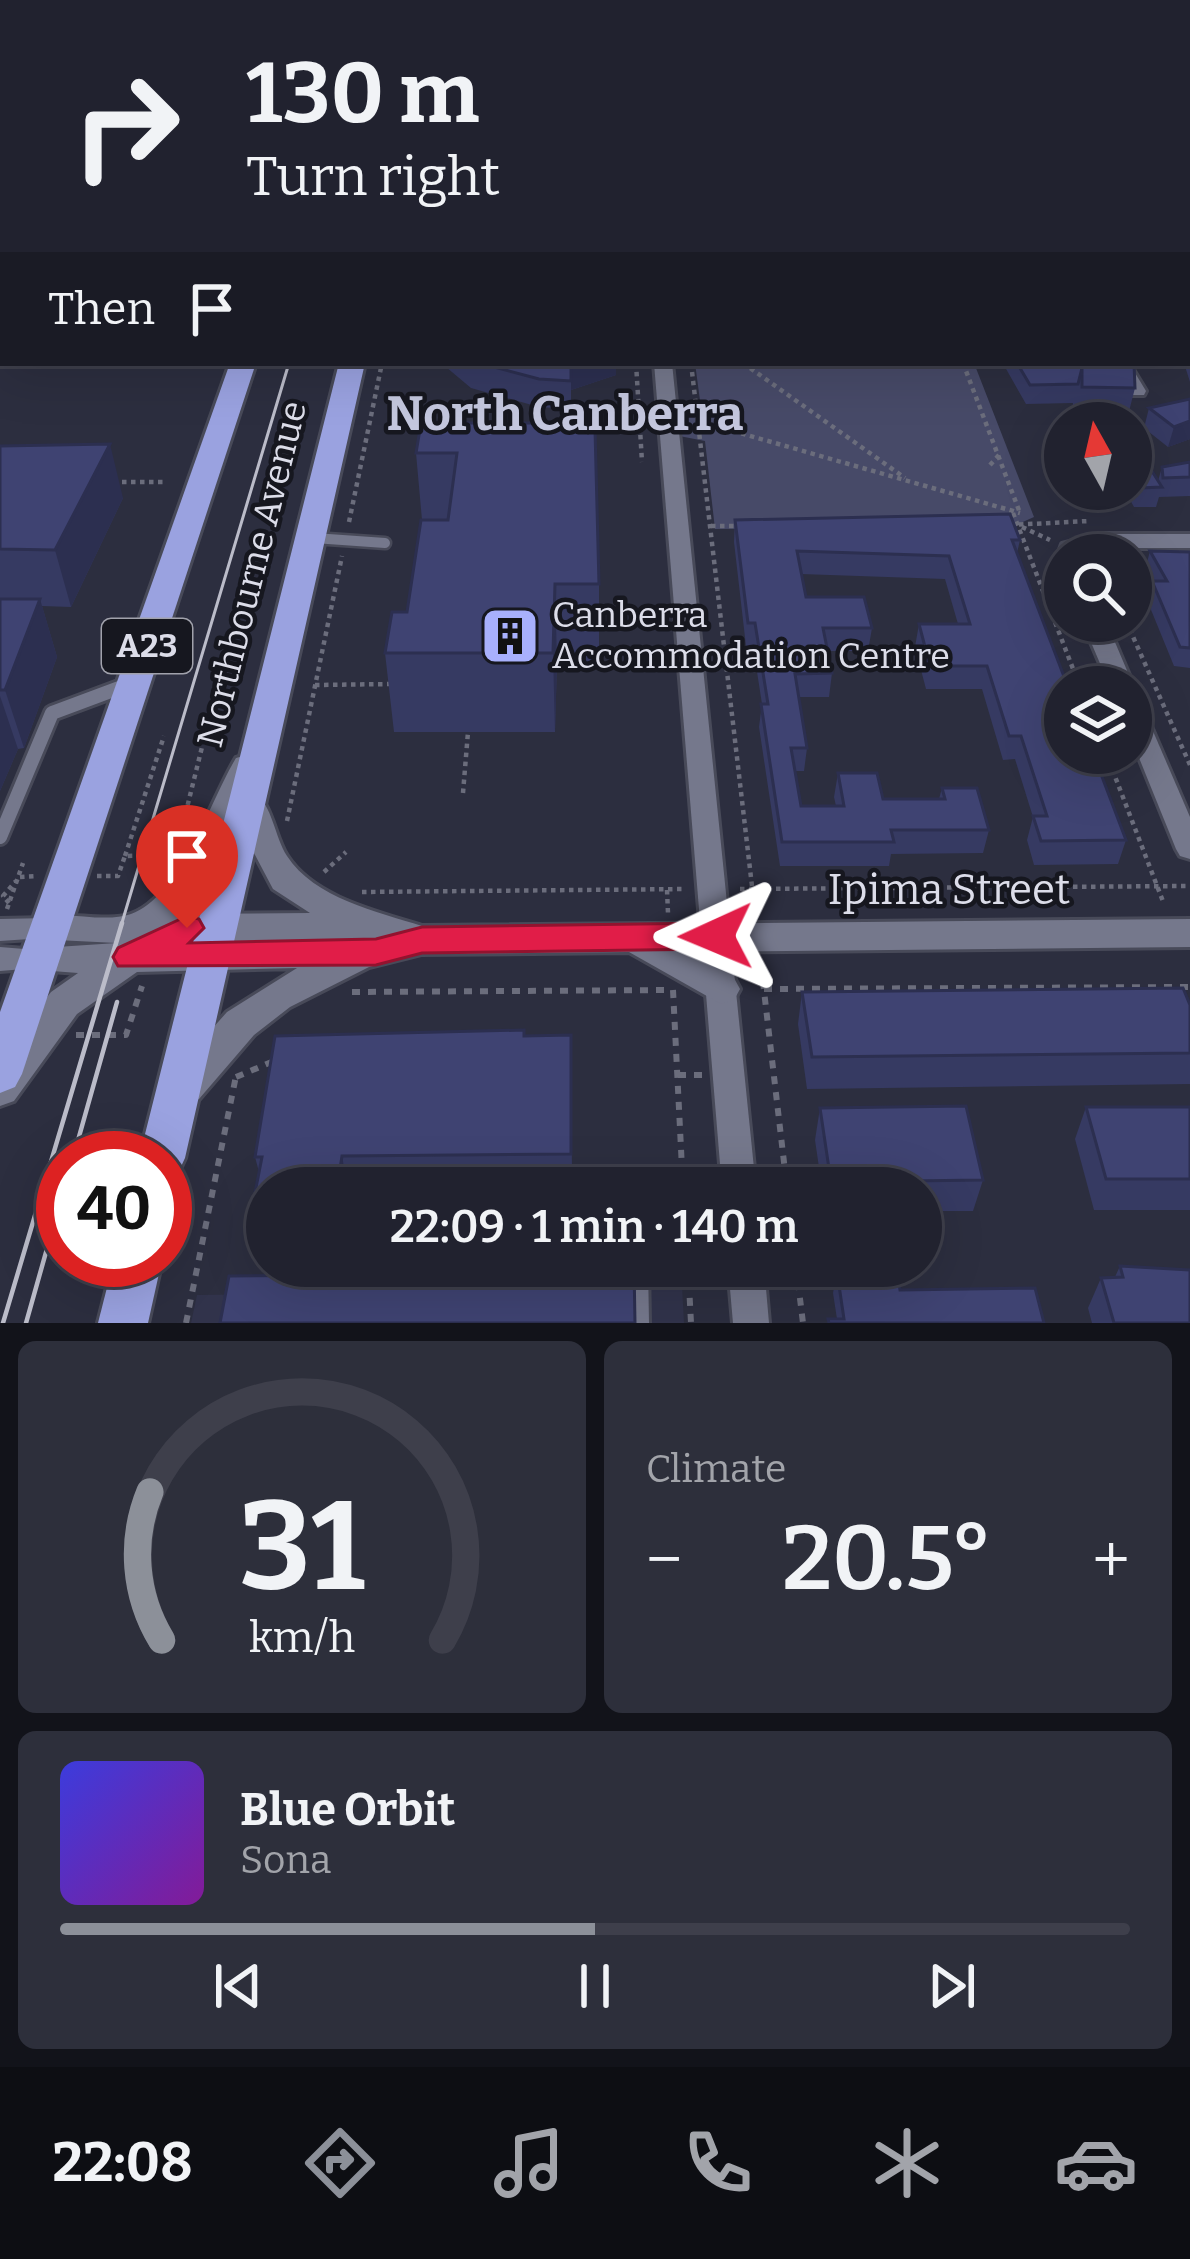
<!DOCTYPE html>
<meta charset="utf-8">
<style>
:root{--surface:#21222f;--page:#2d2f3b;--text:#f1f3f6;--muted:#a2a4aa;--line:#3e3f4b;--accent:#8c9099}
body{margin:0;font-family:Bitter,serif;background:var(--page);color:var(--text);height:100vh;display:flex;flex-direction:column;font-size:45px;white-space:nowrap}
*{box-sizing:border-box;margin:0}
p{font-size:39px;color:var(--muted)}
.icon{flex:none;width:66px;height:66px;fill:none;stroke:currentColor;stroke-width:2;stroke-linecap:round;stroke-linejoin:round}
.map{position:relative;height:1323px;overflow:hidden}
.drawer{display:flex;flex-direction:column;gap:18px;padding:18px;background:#12131a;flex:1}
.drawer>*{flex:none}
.top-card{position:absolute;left:0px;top:0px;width:1191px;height:366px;box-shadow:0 12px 48px #0002,0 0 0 3px var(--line);background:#21222f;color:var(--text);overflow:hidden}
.needle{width:78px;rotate:352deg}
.controls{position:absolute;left:1044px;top:402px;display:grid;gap:24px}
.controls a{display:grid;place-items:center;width:108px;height:108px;border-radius:50%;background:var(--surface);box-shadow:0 12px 48px #0002,0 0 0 3px var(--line);font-size:60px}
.speed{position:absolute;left:36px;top:1131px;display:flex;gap:24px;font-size:60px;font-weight:700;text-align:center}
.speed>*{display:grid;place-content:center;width:156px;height:156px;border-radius:50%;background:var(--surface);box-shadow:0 12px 48px #0002,0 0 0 3px var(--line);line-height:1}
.speed .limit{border:18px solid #d22;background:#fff;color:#111}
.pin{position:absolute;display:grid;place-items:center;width:102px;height:102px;color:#fff;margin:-123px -51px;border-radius:50% 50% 50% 0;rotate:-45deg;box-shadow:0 0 12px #0007}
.pin .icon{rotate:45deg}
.me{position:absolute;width:132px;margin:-66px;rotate:269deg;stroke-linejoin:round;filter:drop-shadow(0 0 9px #0008)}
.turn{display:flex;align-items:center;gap:42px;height:252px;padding:0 48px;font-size:54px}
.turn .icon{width:156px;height:156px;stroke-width:2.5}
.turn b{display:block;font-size:84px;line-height:102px}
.then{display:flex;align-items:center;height:114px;padding:0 48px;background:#0003;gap:24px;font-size:45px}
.big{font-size:90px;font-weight:600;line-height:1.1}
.drawer .tile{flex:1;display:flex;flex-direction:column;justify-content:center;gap:18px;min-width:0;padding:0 42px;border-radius:18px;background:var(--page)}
.drawer .dial{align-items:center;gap:0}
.dial svg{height:312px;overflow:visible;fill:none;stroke:var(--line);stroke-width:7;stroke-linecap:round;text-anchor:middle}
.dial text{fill:var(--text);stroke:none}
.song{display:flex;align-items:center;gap:36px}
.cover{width:144px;height:144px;border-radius:18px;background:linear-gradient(135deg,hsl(240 70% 55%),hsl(290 70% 35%))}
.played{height:12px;border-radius:6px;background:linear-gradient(90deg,var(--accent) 50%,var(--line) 50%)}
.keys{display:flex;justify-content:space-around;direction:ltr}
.heat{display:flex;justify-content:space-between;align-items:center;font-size:66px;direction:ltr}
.drawer .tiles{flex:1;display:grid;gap:18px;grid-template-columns:1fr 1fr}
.tile:last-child{grid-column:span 2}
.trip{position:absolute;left:246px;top:1167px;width:696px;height:120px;border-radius:60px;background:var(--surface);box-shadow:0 12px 48px #0002,0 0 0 3px var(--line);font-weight:600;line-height:120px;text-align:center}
.menu{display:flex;height:192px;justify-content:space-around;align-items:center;background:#0d0e13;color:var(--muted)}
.menu .icon{width:84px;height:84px}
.menu .current{color:var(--accent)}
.menu b{font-size:54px;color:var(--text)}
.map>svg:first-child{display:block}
.built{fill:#31334b}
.green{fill:#474a68}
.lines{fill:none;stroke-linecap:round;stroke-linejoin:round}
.service-far3-casing{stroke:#484a59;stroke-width:9}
.service-far2-casing{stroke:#484a59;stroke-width:15}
.service-far1-casing{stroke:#484a59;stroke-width:20}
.service-casing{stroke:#484a59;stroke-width:22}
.minor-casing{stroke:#484a59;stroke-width:6}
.tertiary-casing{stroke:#484a59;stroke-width:6}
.secondary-casing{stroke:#484a59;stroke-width:6}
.trunk-casing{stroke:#484a59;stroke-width:6}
.path-far2{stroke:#6b6d7c;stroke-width:3;stroke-dasharray:3 3;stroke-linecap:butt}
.path-far1{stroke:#6b6d7c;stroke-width:4.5;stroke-dasharray:4.5 4.5;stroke-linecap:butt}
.path{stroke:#6b6d7c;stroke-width:6;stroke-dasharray:8 8;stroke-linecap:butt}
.service-far3{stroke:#75788c;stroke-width:6}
.service-far2{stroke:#75788c;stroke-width:10}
.service-far1{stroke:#75788c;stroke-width:14}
.service{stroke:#75788c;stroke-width:16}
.minor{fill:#75788c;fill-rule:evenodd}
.tertiary{fill:#75788c;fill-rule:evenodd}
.secondary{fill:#75788c;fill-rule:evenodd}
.trunk{fill:#9aa2e0;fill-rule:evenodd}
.tram-far1{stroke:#bbbcc9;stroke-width:3}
.tram{stroke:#bbbcc9;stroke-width:4.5}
.wall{fill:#363a62}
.shaded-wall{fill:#2c2f50}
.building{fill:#3f4372;stroke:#2c2f50;stroke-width:3}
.route{fill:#e11d48;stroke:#92132f;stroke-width:3}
.labels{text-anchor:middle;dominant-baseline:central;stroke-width:9;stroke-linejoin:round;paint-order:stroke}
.shield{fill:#16171f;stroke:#a1a2ac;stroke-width:3}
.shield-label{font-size:33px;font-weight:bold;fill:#dcdde9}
.street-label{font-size:36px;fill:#dcdde9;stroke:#16171f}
.poi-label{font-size:36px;fill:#dcdde9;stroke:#16171f;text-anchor:start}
.near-street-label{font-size:42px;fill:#dcdde9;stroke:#16171f}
.district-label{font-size:48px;font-weight:bold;fill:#c4c7de;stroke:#16171f}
</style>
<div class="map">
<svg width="1190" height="1323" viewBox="0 0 1190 1323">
<rect width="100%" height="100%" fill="#2c2e3f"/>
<path class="built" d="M372,1266h309l3,57h-493l6,-28 171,-2z"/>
<path class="green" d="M695,363h279l60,154 -20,9 -299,3 -10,-88 -31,-6 9,-24 18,-3z"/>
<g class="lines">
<defs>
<g id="service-far3">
<path d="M602,0l9,3"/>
<path d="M543,3l9,-2"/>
</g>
<path id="service-far2" d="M314,538l71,5"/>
<path id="service-far1" d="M0,837l52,-124 75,-28"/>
<path id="service" d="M640,1266l1,57"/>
<g id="minor">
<path d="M775,0h12l1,3h-12z"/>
<rect x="1188" y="6" width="2" height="6"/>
<rect x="0" y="218" width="3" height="10"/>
<path d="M3,248v14l-3,1v-14z"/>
<path d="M1188,261l2,1v10l-2,-1z"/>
<rect x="1188" y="317" width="2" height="10"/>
<path d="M654,363h18l84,825h-34z"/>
<path d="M1111,363h18l17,28 -2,4h-14z"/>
<path d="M1100,534h90v14h-89l-21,7h-15v6l-7,-6 4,-11z"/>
<path d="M1082,621h24l28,66 -3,5v-5h-21z"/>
<path d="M1131,700l12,8 47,109v42l-10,-3 -4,-7 -45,-111z"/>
<path d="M49,918l10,3 5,8 -5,8 -59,4v-22z"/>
<path d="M0,947l49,4 5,8 -5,8 -49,4z"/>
<path d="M728,1266h36l5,57h-36z"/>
</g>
<g id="tertiary">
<path d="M3,101v10l-3,1v-10z"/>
<path d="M247,755l11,3 5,8 -12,24c21,11 23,46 36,66 27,42 91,56 135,70l768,-7v28l-501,5 45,26 6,11 -6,11 -13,4 -92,-52 -208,2 -52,13 -79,40 -36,28 -55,64 -14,5 -14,-5 -6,-12 6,-12 56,-63 70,-44 -160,4 -60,42 -63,87 -14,5v-48l51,-66 27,-19 -52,-4 -6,-10 6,-10 91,-6 -81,-4 -5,-10 5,-10c30,-10 66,5 95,-5 49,-17 80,-115 105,-156zM237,821l36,68 37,24 -130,1 22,-26z"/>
</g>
<g id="secondary">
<path d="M441,0h18l2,3h-18z"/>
<path d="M1083,0h15l2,3h-15z"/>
<rect x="0" y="6" width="3" height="8"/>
<path d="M1188,87l2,1v11l-2,-1z"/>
<rect x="1188" y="111" width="2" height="12"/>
</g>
<g id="trunk">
<path d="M360,0h16l-17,3z"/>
<path d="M411,0h18l-20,3z"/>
<path d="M230,363h26l-234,711 -7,13 -15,6v-81z"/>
<path d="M339,363h26l-180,795 -7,15 -13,4v-19h-26z"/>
<path d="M114,1260h48l-14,63h-50z"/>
</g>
</defs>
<use href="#service-far3" class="service-far3-casing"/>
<use href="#service-far2" class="service-far2-casing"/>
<use href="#service-far1" class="service-far1-casing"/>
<use href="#service" class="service-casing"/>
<use href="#minor" class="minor-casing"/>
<use href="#tertiary" class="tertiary-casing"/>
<use href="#secondary" class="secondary-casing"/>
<use href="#trunk" class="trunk-casing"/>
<g class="path-far2">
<path d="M1112,1l66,1"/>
<path d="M311,3l29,-3"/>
<path d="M848,3l222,-1"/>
</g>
<g class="path-far1">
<path d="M636,363l6,99"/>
<path d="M691,363l64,549"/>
<path d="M743,363l162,115"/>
<path d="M963,363l57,150"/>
<path d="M698,421l322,92"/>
<path d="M990,465l9,-10"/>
<path d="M113,482h54"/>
<path d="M1013,513l67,174"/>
<path d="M349,522l33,-159"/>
<path d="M1010,525l79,-4"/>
<path d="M711,526h30"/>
<path d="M1022,527l28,13"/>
<path d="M1126,621l64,144"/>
<path d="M315,685l79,-1"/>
<path d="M1106,753l58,151"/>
<path d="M463,793l5,-61"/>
<path d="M287,821l55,-265"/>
<path d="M179,840l26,-105"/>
<path d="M125,856l39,-120"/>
<path d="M324,872l22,-20"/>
<path d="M97,876h21l7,-20 49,-1"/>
<path d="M20,877l18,-1"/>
<path d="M740,889l450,-3"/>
<path d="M667,890l1,23"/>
<path d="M362,892l324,-3"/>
<path d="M9,903l-6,-7 13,-15"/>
<path d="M7,909l16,-46"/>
</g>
<g class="path">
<path d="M761,965l26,223"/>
<path d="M764,989l426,-2"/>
<path d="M673,990l10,198"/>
<path d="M352,992l318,-2"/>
<path d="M76,1035h50l16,-49"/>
<path d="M678,1075h24"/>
<path d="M236,1077l38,-16"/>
<path d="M688,1266l3,57"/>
<path d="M796,1266l7,57"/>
<path d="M186,1323l50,-247"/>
</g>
<use href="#service-far3" class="service-far3"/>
<use href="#service-far2" class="service-far2"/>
<use href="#service-far1" class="service-far1"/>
<use href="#service" class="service"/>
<use href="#minor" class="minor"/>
<use href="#tertiary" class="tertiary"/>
<use href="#secondary" class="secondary"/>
<use href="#trunk" class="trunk"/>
<path class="tram-far1" d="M121,926l168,-563"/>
<g class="tram">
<path d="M73,1158l44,-156"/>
<path d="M3,1323l119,-400"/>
<path d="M26,1323l37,-131"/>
</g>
</g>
<g class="wall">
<path d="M0,0h109l-1,1z"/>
<path d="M1188,329h2v53l-6,-19h4z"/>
<path d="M445,363h188v5h-17v7l-45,15v19l-32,-2 -68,-19 -25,-21z"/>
<path d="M1006,363h73l3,5 53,20 -9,35h-56l3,-20 -47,1 -21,-37z"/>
<path d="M1190,399v40l-22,8 -24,-19 5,-20z"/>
<path d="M558,430l41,154v78h-42l-2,70h-161l-9,-79 22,-41 15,-92 -6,-67z"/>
<path d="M1131,438l27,43 4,-14 28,-5v34l-31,1 -3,10h-22l-10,-18h7z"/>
<path d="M0,446l123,52 -52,109 -29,-1 15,51 -33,91 -6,1 -18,42z"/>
<path d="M735,520l285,20 -3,13 109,287 -8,24 -84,1 -7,-25 6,-23 -18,-58 -12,1 -21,-71h-56l-11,-42 4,-23h39l-13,-45 -144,-5 5,23 66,31 -4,23h-40l4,22 -3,24h-30l8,51 -3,23h-9l6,35h35l-2,-9 4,-24 45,26h56l3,-11 47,42 -6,23 -92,1 -2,12h-109l-21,-139 3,-23 -9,-58h-7l-12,-104z"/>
<path d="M1150,551l40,1v116l-16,-2 -27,-66 5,-17 -7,-13z"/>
<path d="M802,992l388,13v79l-383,5 -9,-65z"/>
<path d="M571,1035l1,141 60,12h-365v64l-8,-30 1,-9 -5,-20 4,-21 -4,-15 269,-121z"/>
<path d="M1086,1107h104v103h-96l-19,-71z"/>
<path d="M820,1108l163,72 -10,31h-52v-23h-99l-7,-48z"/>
<path d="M1120,1266l70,57h-98l-4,-15 13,-30 14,-1z"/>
<path d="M837,1272l63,18 144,33h-216v-4h9l-4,-26z"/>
</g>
<g class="shaded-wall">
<path d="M571,363h45v12l-45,15v19z"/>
<path d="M1190,421v18l-22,8 6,-20z"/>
<path d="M110,444l13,54 -52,109 -16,-57z"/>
<path d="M555,584l2,78 -2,70 -2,-79z"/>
<path d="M40,599l17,58 -33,91 -19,-58z"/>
<path d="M0,696l18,53 -18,42z"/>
<path d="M342,1156l6,32h-11z"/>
</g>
<g class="building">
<path d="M141,0h35l-2,3h-35z"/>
<path d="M619,0h137l1,3h-138z"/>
<path d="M816,0h36l1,3h-35z"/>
<path d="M1188,147l2,1v72l-2,-1z"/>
<path d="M479,363h92v18l-32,-2z"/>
<path d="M1017,363h62l3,5 -4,16 -48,1z"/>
<path d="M1084,363h50l1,25 -53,-1v-23z"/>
<path d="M1190,399v22l-16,6 -25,-19z"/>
<path d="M421,423h137l-1,7 38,-1 4,155h-44l-2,69h-168l7,-41h15l14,-92h27l9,-67h-41z"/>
<path d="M1131,438l31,49 -23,1 -8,-15z"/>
<path d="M110,444l-55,106 -55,-1v-103z"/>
<path d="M1190,462v15l-27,1 -1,-11z"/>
<path d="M1010,514l10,26h-8l56,147h-3v66h28l33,87 -85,1 -8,-25h14l-26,-80h-12l-22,-70h-57l-11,-42h51l-21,-68 -152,-5 9,46h58l8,31h-49l9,45 -37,1 12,74h-16l10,58h43l-6,-33h39l6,26h62l-3,-11h35l12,42h-98l3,12h-112l-21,-138h7l-13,-81h-7l-13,-103z"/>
<path d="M1150,551l40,1v96l-10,-1 -28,-66h15z"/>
<path d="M0,599h40l-35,91h-5z"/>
<path d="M1183,988l7,17v48l-378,4 -10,-65z"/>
<path d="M524,1030v6l47,-1v119l-229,2 -5,32h-70v34h-8l5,-28 -9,-1 7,-36h-7l20,-121z"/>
<path d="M966,1106l17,74 -152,2 -11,-74z"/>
<path d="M1086,1107h104v72h-84z"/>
<path d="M540,1176h91l1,12h-93z"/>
<path d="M537,1266h97l1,57h-415l9,-47 308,-2z"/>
<path d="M1120,1266l70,4v53h-76l-13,-45 22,-1z"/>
<path d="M897,1271l3,19 135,-2 9,35h-215l-1,-4h16l-7,-47z"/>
</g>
<path class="route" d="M187,916l12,3 5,9 -15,15 187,-4 46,-12 294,-4 11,4 5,9 -5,9 -11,4 -294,4 -46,12 -258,1 -5,-9 5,-9z"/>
<defs>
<symbol id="building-square" viewBox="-11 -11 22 22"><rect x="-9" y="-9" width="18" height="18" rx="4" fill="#a8b0fc" stroke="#16171f"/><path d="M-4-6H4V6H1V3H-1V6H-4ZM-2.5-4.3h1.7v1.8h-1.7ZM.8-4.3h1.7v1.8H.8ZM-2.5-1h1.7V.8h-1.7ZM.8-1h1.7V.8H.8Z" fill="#111"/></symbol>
</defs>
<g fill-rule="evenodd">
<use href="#building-square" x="477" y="603" width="66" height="66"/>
</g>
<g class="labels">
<rect class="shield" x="102" y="619" width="90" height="54" rx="9"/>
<g class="shield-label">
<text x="147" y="646">A23</text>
</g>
<g class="street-label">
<text transform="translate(252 574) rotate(-76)">Northbourne Avenue</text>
</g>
<g class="poi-label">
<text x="552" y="615">Canberra<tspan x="552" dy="41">Accommodation Centre</tspan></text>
</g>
<g class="near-street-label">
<text x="949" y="890">Ipima Street</text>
</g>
<g class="district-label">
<text x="565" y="414">North Canberra</text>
</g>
</g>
</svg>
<div class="controls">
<a><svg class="needle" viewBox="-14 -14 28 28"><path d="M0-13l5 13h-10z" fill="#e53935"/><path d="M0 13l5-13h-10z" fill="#a2a4aa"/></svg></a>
<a><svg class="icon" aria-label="search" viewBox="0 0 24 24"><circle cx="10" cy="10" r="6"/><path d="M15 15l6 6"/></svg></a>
<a><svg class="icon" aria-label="layers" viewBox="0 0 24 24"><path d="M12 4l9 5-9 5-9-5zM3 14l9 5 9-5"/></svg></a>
</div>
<div class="speed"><div class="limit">40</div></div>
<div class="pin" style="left:187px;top:928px;background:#d93025"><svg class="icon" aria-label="arrive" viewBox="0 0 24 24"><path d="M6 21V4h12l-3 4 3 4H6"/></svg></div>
<svg class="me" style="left:716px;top:936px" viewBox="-20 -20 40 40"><path d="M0-17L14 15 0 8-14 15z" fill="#e11d48" stroke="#fff" stroke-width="4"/></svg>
<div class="trip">22:09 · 1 min · 140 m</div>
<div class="top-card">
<div class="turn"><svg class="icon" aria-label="right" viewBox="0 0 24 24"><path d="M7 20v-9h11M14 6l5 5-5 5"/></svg><div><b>130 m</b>Turn right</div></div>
<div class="then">Then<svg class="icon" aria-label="arrive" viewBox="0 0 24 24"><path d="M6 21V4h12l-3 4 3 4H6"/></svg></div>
</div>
</div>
<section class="drawer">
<div class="tiles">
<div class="tile dial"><svg viewBox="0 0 100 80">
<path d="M14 69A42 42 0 1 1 86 69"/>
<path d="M14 69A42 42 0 0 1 11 31" stroke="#8c9099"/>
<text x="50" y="56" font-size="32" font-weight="700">31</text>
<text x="50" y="72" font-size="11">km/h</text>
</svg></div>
<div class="tile"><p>Climate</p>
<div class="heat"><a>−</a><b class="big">20.5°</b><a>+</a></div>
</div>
<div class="tile">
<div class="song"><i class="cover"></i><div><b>Blue Orbit</b><p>Sona</p></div></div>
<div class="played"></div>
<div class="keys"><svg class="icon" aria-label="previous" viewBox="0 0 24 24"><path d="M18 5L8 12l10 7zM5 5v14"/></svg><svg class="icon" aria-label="pause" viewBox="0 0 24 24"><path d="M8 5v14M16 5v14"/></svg><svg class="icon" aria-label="next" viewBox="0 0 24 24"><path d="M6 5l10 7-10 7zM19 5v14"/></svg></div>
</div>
</div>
</section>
<nav class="menu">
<b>22:08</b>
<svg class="icon current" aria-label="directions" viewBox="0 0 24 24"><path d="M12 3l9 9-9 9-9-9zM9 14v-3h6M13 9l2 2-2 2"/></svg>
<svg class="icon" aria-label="music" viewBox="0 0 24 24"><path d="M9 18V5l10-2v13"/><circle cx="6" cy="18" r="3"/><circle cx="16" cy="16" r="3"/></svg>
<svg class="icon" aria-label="phone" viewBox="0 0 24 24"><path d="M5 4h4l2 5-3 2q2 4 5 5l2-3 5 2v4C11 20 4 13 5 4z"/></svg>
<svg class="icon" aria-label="climate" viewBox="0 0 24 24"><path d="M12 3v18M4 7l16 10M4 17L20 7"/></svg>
<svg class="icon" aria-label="car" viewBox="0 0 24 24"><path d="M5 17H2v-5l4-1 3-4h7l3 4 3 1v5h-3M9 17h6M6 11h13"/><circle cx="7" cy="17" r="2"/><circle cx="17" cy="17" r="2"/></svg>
</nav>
